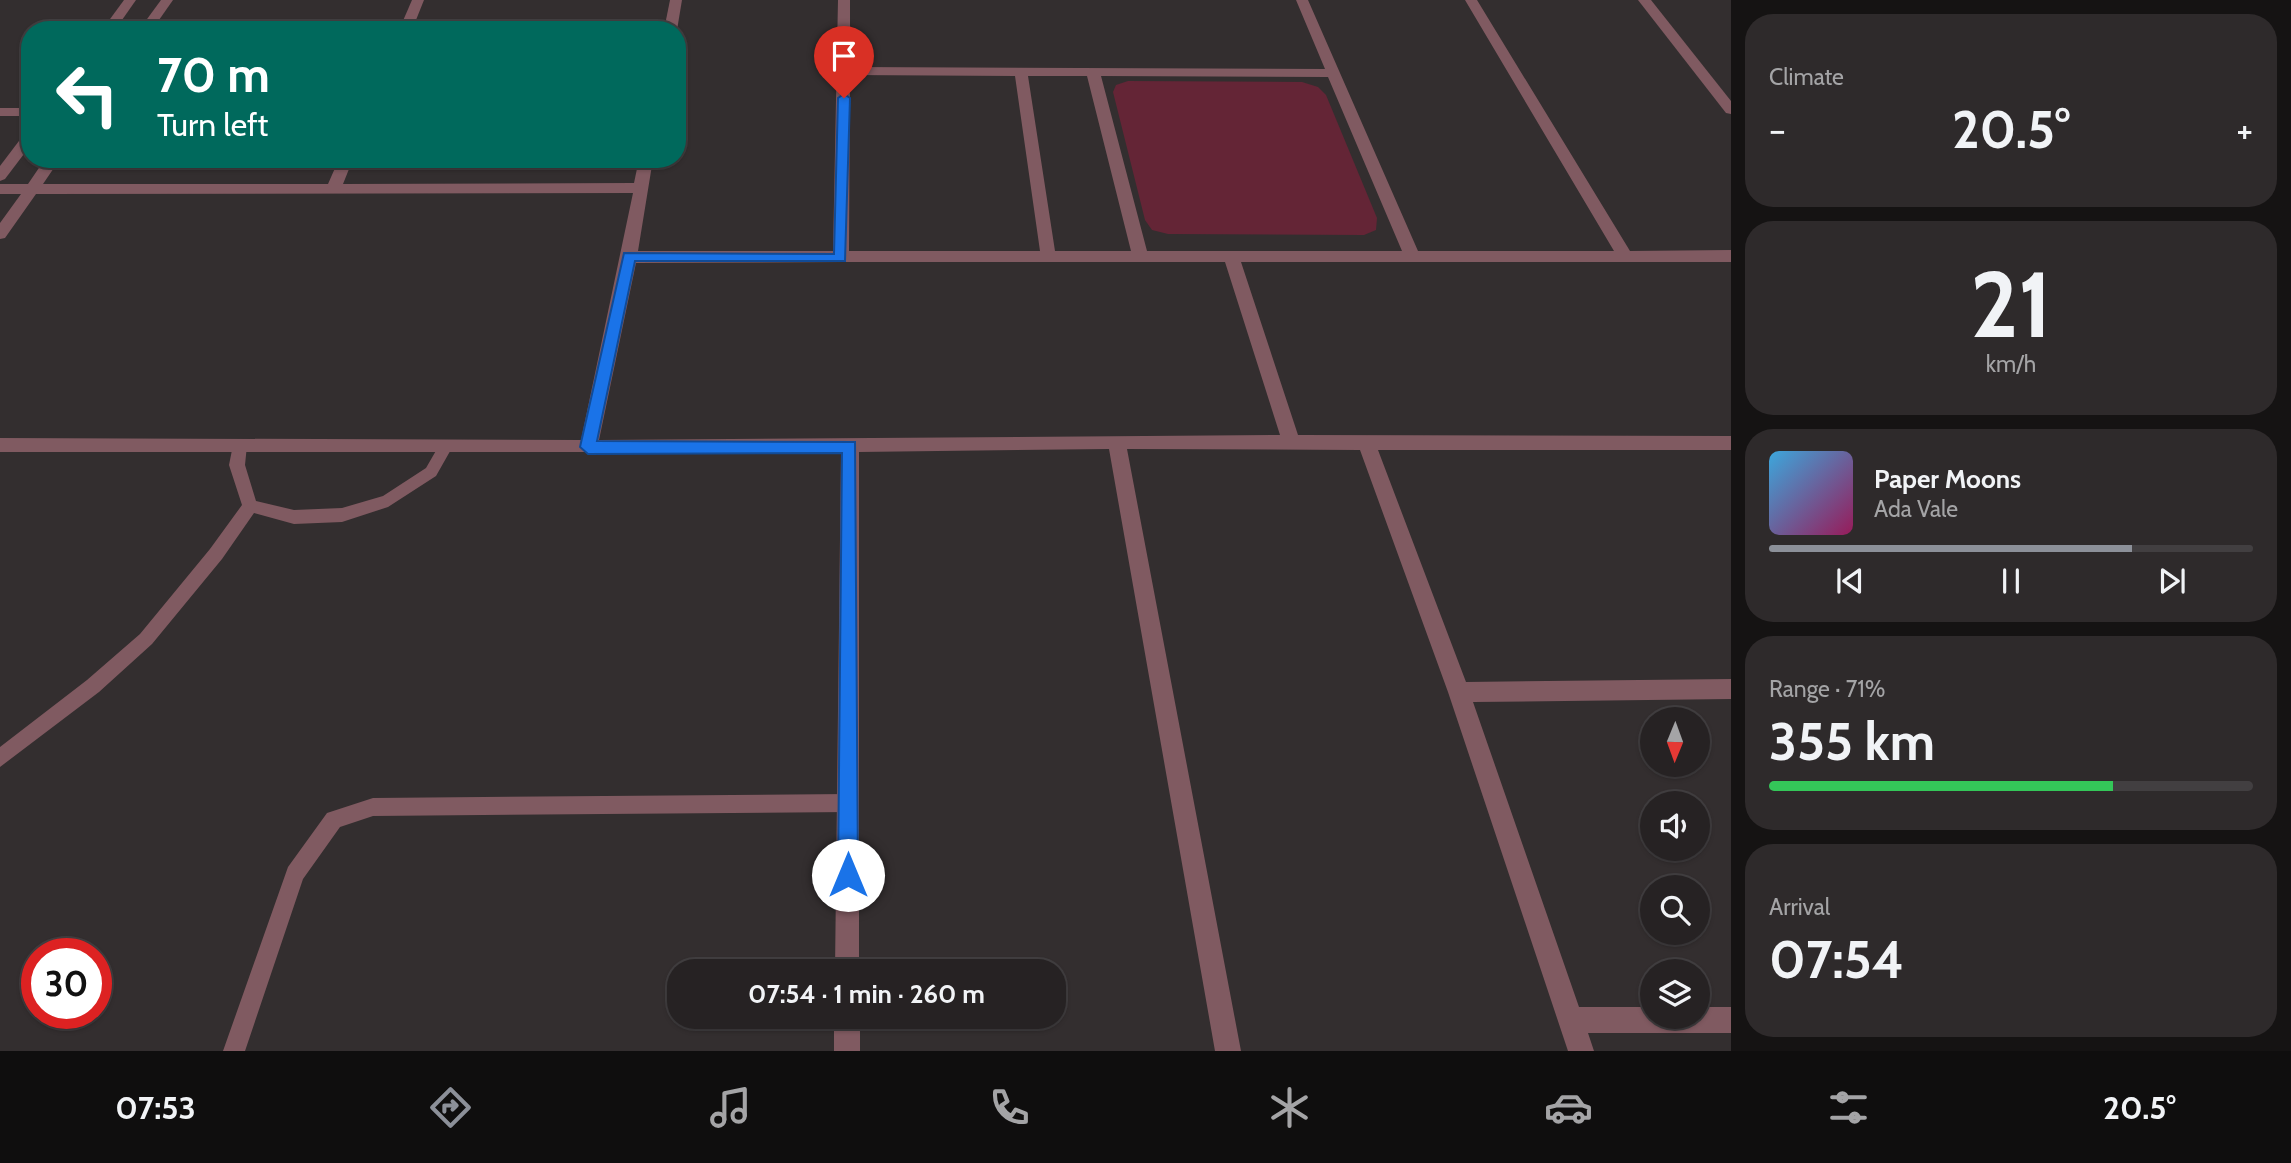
<!DOCTYPE html>
<meta charset="utf-8">
<style>
:root{--surface:#262223;--page:#2e2a2b;--text:#f1f3f6;--muted:#a4a4a6;--line:#423f41;--accent:#8c9099}
body{margin:0;font-family:Cabin,sans-serif;background:var(--page);color:var(--text);height:100vh;display:flex;flex-direction:column;font-size:26px;white-space:nowrap}
*{box-sizing:border-box;margin:0}
p{font-size:23px;color:var(--muted)}
.icon{flex:none;width:38px;height:38px;fill:none;stroke:currentColor;stroke-width:2;stroke-linecap:round;stroke-linejoin:round}
.map{position:relative;flex:1;overflow:hidden}
.panel{display:flex;flex-direction:column;gap:14px;padding:14px;background:#151313;width:560px}
.panel>*{flex:none}
.hud{position:absolute;left:21px;top:21px;width:665px;height:147px;border-radius:28px;box-shadow:0 2px 5px #0004,0 0 0 2px var(--line);background:#00695c;color:#fff;overflow:hidden}
.needle{width:46px;rotate:181deg}
.fabs{position:absolute;left:1640px;top:707px;display:grid;gap:14px}
.fabs a{display:grid;place-items:center;width:70px;height:70px;border-radius:50%;background:var(--surface);box-shadow:0 2px 5px #0004,0 0 0 2px var(--line);font-size:35px}
.speed{position:absolute;left:21px;top:938px;display:flex;gap:14px;font-size:35px;font-weight:700;text-align:center}
.speed>*{display:grid;place-content:center;width:91px;height:91px;border-radius:50%;background:var(--surface);box-shadow:0 2px 5px #0004,0 0 0 2px var(--line);line-height:1}
.speed .limit{border:10px solid #d22;background:#fff;color:#111}
.pin{position:absolute;display:grid;place-items:center;width:60px;height:60px;color:#fff;margin:-72px -30px;border-radius:50% 50% 50% 0;rotate:-45deg;box-shadow:0 0 7px #0007}
.pin .icon{rotate:45deg}
.me{position:absolute;width:77px;margin:-38px;rotate:0deg;stroke-linejoin:round;filter:drop-shadow(0 0 5px #0008)}
.turn{display:flex;align-items:center;gap:24px;height:147px;padding:0 21px;font-size:32px}
.turn .icon{width:91px;height:91px;stroke-width:2.5}
.turn b{display:block;font-size:49px;line-height:60px}
.big{font-size:52px;font-weight:700;line-height:1.1}
.panel .card{flex:1;display:flex;flex-direction:column;justify-content:center;gap:10px;min-width:0;padding:0 24px;border-radius:28px;background:var(--page)}
.panel .dial{align-items:center;gap:0}
.dial b{font-size:91px;line-height:1}
.song{display:flex;align-items:center;gap:21px}
.cover{width:84px;height:84px;border-radius:10px;background:linear-gradient(135deg,hsl(200 70% 55%),hsl(330 70% 35%))}
.played{height:7px;border-radius:4px;background:linear-gradient(90deg,var(--accent) 75%,var(--line) 75%)}
.keys{display:flex;justify-content:space-around;direction:ltr}
.heat{display:flex;justify-content:space-between;align-items:center;font-size:38px;direction:ltr}
.charge{height:10px;border-radius:5px;background:linear-gradient(90deg,#34c759 71%,var(--line) 0)}
.trip{position:absolute;left:667px;top:959px;width:399px;height:70px;border-radius:28px;background:var(--surface);box-shadow:0 2px 5px #0004,0 0 0 2px var(--line);font-weight:700;line-height:70px;text-align:center}
.dock{display:flex;height:112px;justify-content:space-around;align-items:center;background:#0f0e0e;color:var(--muted)}
.dock .icon{width:49px;height:49px}
.dock .active{color:var(--accent)}
.dock b{font-size:32px;color:var(--text)}
main{display:flex;flex:1;min-height:0}
.map>svg:first-child{display:block}
.green{fill:#642536}
.lines{fill:none;stroke-linecap:round;stroke-linejoin:round}
.service{fill:#805a61;fill-rule:evenodd}
.minor{fill:#805a61;fill-rule:evenodd}
.route{fill:#1a73e8;stroke:#114b97;stroke-width:2}
</style>
<main>
<div class="map">
<svg width="1731" height="1051" viewBox="0 0 1731 1051">
<rect width="100%" height="100%" fill="#332e2f"/>
<path class="green" d="M1128,81l174,1 16,5 8,8 51,123 -1,12 -12,5 -196,-1 -16,-4 -7,-10 -32,-128 3,-7z"/>
<g class="lines">
<g class="service">
<path d="M240,439l7,6 -2,20 11,36 38,9 48,-2 41,-12 43,-28 15,-26h10l2,4 -17,30 -48,31 -46,15 -48,2 -40,-11 -32,46 -70,85 -53,48 -99,75v-20l87,-67 53,-46 70,-85 32,-44 -13,-40 4,-20z"/>
<path d="M849,794l7,2 2,7 -2,7 -7,2 -476,4 -33,11 -37,52 -58,172h-22l65,-184 39,-54 46,-15z"/>
</g>
<g class="minor">
<path d="M124,0h12l-21,30h-13z"/>
<path d="M161,0h12l-21,30h-13z"/>
<path d="M412,0h12l-12,30h-13z"/>
<path d="M670,0h12l-5,30h-13z"/>
<path d="M838,0h12v67l475,2 -29,-69h12l110,251h196l-149,-251h12l153,251 101,-1v12h-490l57,173 433,1v14h-353l88,232 265,-3v20l-258,3 106,305h73v10h46v-10h33v26h-143l6,18h-26l-120,-359 -88,-242 -233,-1 114,602h-26l-106,-602 -250,3v519h-24l6,-519h-841v-14l581,2 52,-247 -597,1 -31,44 -5,1v-16l21,-29h-21v-10h28l17,-25h15l-17,25h285l11,-25h14l-10,25 291,-1 5,-24h14l-15,92h195zM850,75l165,1 25,175h-191zM1028,76h59l44,175h-76zM1101,76l227,1 74,174h-255zM845,262h380l55,173 -681,5 37,-177z"/>
<path d="M1638,0h13l80,101v13l-5,-1z"/>
<rect x="0" y="108" width="30" height="8"/>
<path d="M30,132v14l-25,33 -5,2v-15l25,-33z"/>
<rect x="834" y="1017" width="26" height="34"/>
</g>
</g>
<path class="route" d="M844,94l6,4 -5,163h-210l-38,180 258,1 3,433 -3,7 -7,3 -7,-3 -3,-7 4,-422 -254,1 -8,-7 44,-194 210,1 4,-156z"/>
</svg>
<div class="fabs">
<a><svg class="needle" viewBox="-14 -14 28 28"><path d="M0-13l5 13h-10z" fill="#e53935"/><path d="M0 13l5-13h-10z" fill="#a4a4a6"/></svg></a>
<a><svg class="icon" aria-label="sound" viewBox="0 0 24 24"><path d="M4 9h4l5-4v14l-5-4H4zM17 9q2 3 0 6"/></svg></a>
<a><svg class="icon" aria-label="search" viewBox="0 0 24 24"><circle cx="10" cy="10" r="6"/><path d="M15 15l6 6"/></svg></a>
<a><svg class="icon" aria-label="layers" viewBox="0 0 24 24"><path d="M12 4l9 5-9 5-9-5zM3 14l9 5 9-5"/></svg></a>
</div>
<div class="speed"><div class="limit">30</div></div>
<div class="pin" style="left:844px;top:98px;background:#d93025"><svg class="icon" aria-label="arrive" viewBox="0 0 24 24"><path d="M6 21V4h12l-3 4 3 4H6"/></svg></div>
<svg class="me" style="left:848px;top:875px" viewBox="-20 -20 40 40"><circle r="19" fill="#fff"/><path d="M0-13L10 11 0 6-10 11z" fill="#1a73e8"/></svg>
<div class="trip">07:54 · 1 min · 260 m</div>
<div class="hud">
<div class="turn"><svg class="icon" aria-label="left" viewBox="0 0 24 24"><path d="M17 20v-9H6M10 6l-5 5 5 5"/></svg><div><b>70 m</b>Turn left</div></div>
</div>
</div>
<section class="panel">
<div class="card"><p>Climate</p>
<div class="heat"><a>−</a><b class="big">20.5°</b><a>+</a></div>
</div>
<div class="card dial"><b>21</b><p>km/h</p></div>
<div class="card">
<div class="song"><i class="cover"></i><div><b>Paper Moons</b><p>Ada Vale</p></div></div>
<div class="played"></div>
<div class="keys"><svg class="icon" aria-label="previous" viewBox="0 0 24 24"><path d="M18 5L8 12l10 7zM5 5v14"/></svg><svg class="icon" aria-label="pause" viewBox="0 0 24 24"><path d="M8 5v14M16 5v14"/></svg><svg class="icon" aria-label="next" viewBox="0 0 24 24"><path d="M6 5l10 7-10 7zM19 5v14"/></svg></div>
</div>
<div class="card"><p>Range · 71%</p><b class="big">355 km</b><div class="charge"></div></div>
<div class="card"><p>Arrival</p><b class="big">07:54</b></div>
</section>
</main>
<nav class="dock">
<b>07:53</b>
<svg class="icon active" aria-label="directions" viewBox="0 0 24 24"><path d="M12 3l9 9-9 9-9-9zM9 14v-3h6M13 9l2 2-2 2"/></svg>
<svg class="icon" aria-label="music" viewBox="0 0 24 24"><path d="M9 18V5l10-2v13"/><circle cx="6" cy="18" r="3"/><circle cx="16" cy="16" r="3"/></svg>
<svg class="icon" aria-label="phone" viewBox="0 0 24 24"><path d="M5 4h4l2 5-3 2q2 4 5 5l2-3 5 2v4C11 20 4 13 5 4z"/></svg>
<svg class="icon" aria-label="climate" viewBox="0 0 24 24"><path d="M12 3v18M4 7l16 10M4 17L20 7"/></svg>
<svg class="icon" aria-label="car" viewBox="0 0 24 24"><path d="M5 17H2v-5l4-1 3-4h7l3 4 3 1v5h-3M9 17h6M6 11h13"/><circle cx="7" cy="17" r="2"/><circle cx="17" cy="17" r="2"/></svg>
<svg class="icon" aria-label="filters" viewBox="0 0 24 24"><path d="M4 7h16M4 17h16"/><circle cx="9" cy="7" r="2"/><circle cx="15" cy="17" r="2"/></svg>
<b>20.5°</b>
</nav>
